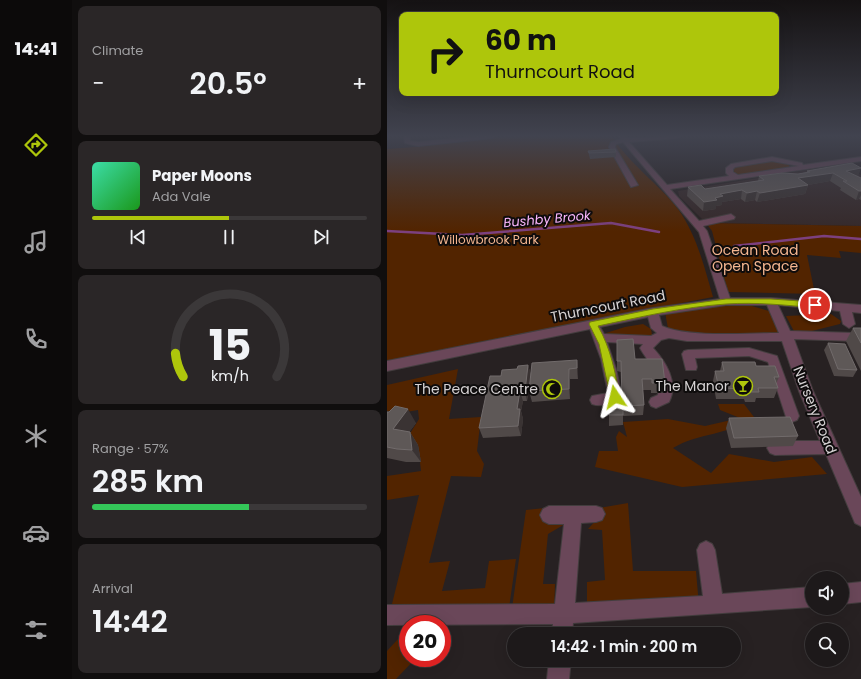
<!DOCTYPE html>
<meta charset="utf-8">
<style>
:root{--surface:#1d191a;--page:#2a2627;--text:#f1f3f6;--muted:#a0a0a2;--line:#3b3839;--accent:#aec60b}
body{margin:0;font-family:Poppins,sans-serif;background:var(--page);color:var(--text);height:100vh;display:flex;flex-direction:column;font-size:15px;white-space:nowrap}
*{box-sizing:border-box;margin:0}
p{font-size:13px;color:var(--muted)}
.icon{flex:none;width:22px;height:22px;fill:none;stroke:currentColor;stroke-width:2;stroke-linecap:round;stroke-linejoin:round}
.map{position:relative;flex:1;overflow:hidden}
.panel{display:flex;flex-direction:column;gap:6px;padding:6px;background:#100e0e;width:315px}
.panel>*{flex:none}
.banner{position:absolute;left:12px;top:12px;width:380px;height:84px;border-radius:8px;box-shadow:0 4px 16px #0002,0 0 0 1px var(--line);background:#aec60b;color:#111;overflow:hidden}
.buttons{position:absolute;left:418px;top:571px;display:grid;gap:8px}
.buttons a{display:grid;place-items:center;width:44px;height:44px;border-radius:50%;background:var(--surface);box-shadow:0 4px 16px #0002,0 0 0 1px var(--line);font-size:20px}
.speed{position:absolute;left:12px;top:615px;display:flex;gap:8px;font-size:20px;font-weight:700;text-align:center}
.speed>*{display:grid;place-content:center;width:52px;height:52px;border-radius:50%;background:var(--surface);box-shadow:0 4px 16px #0002,0 0 0 1px var(--line);line-height:1}
.speed .limit{border:6px solid #d22;background:#fff;color:#111}
.pin{position:absolute;display:grid;place-items:center;width:34px;height:34px;color:#fff;margin:-17px;border:2px solid #fff;border-radius:50%;box-shadow:0 1px 4px #0007}
.me{position:absolute;width:44px;margin:-22px;rotate:350deg;stroke-linejoin:round;filter:drop-shadow(0 0 3px #0008)}
.turn{display:flex;align-items:center;gap:14px;height:84px;padding:0 20px;font-size:18px}
.turn .icon{width:52px;height:52px;stroke-width:2.5}
.turn b{display:block;font-size:28px;line-height:34px}
.big{font-size:30px;font-weight:600;line-height:1.1}
.panel .widget{flex:1;display:flex;flex-direction:column;justify-content:center;gap:6px;min-width:0;padding:0 14px;border-radius:8px;background:var(--page)}
.panel .dial{align-items:center;gap:0}
.dial svg{height:104px;overflow:visible;fill:none;stroke:var(--line);stroke-width:7;stroke-linecap:round;text-anchor:middle}
.dial text{fill:var(--text);stroke:none}
.song{display:flex;align-items:center;gap:12px}
.cover{width:48px;height:48px;border-radius:6px;background:linear-gradient(135deg,hsl(160 70% 55%),hsl(120 70% 35%))}
.played{height:4px;border-radius:2px;background:linear-gradient(90deg,var(--accent) 50%,var(--line) 50%)}
.keys{display:flex;justify-content:space-around;direction:ltr}
.heat{display:flex;justify-content:space-between;align-items:center;font-size:22px;direction:ltr}
.charge{height:6px;border-radius:3px;background:linear-gradient(90deg,#34c759 57%,var(--line) 0)}
.trip{position:absolute;left:120px;top:627px;width:234px;height:40px;border-radius:20px;background:var(--surface);box-shadow:0 4px 16px #0002,0 0 0 1px var(--line);font-weight:600;line-height:40px;text-align:center}
main{display:flex;flex:1;min-height:0}
.tabs{display:flex;flex-direction:column;width:72px;justify-content:space-around;align-items:center;background:#0c0a0a;color:var(--muted)}
.tabs .icon{width:28px;height:28px}
.tabs .selected{color:var(--accent)}
.tabs b{font-size:18px;color:var(--text)}
.map>svg:first-child{display:block}
.built{fill:#35292a}
.green{fill:#522400}
.lines{fill:none;stroke-linecap:round;stroke-linejoin:round}
.stream{stroke:#7c407f;stroke-width:2.5}
.minor-casing{stroke:#433d3e;stroke-width:2}
.minor{fill:#6a4759;fill-rule:evenodd}
.wall{fill:#504948}
.shaded-wall{fill:#3a3333}
.building{fill:#5e5857;stroke:#716b6b}
.route{fill:#aec60b;stroke:#718107}
.labels{text-anchor:middle;dominant-baseline:central;stroke-width:4;stroke-linejoin:round;paint-order:stroke}
.far-park-label{font-size:12px;fill:#f5b690;stroke:#0e0c0c}
.far-water-label{font-size:13px;font-style:italic;fill:#fab6fc;stroke:#0e0c0c}
.park-label{font-size:14px;fill:#f5b690;stroke:#0e0c0c}
.street-label{font-size:14px;fill:#d6d2d3;stroke:#0e0c0c}
.poi-label{font-size:14px;fill:#d6d2d3;stroke:#0e0c0c;text-anchor:end}
</style>
<main>
<nav class="tabs">
<b>14:41</b>
<svg class="icon selected" aria-label="directions" viewBox="0 0 24 24"><path d="M12 3l9 9-9 9-9-9zM9 14v-3h6M13 9l2 2-2 2"/></svg>
<svg class="icon" aria-label="music" viewBox="0 0 24 24"><path d="M9 18V5l10-2v13"/><circle cx="6" cy="18" r="3"/><circle cx="16" cy="16" r="3"/></svg>
<svg class="icon" aria-label="phone" viewBox="0 0 24 24"><path d="M5 4h4l2 5-3 2q2 4 5 5l2-3 5 2v4C11 20 4 13 5 4z"/></svg>
<svg class="icon" aria-label="climate" viewBox="0 0 24 24"><path d="M12 3v18M4 7l16 10M4 17L20 7"/></svg>
<svg class="icon" aria-label="car" viewBox="0 0 24 24"><path d="M5 17H2v-5l4-1 3-4h7l3 4 3 1v5h-3M9 17h6M6 11h13"/><circle cx="7" cy="17" r="2"/><circle cx="17" cy="17" r="2"/></svg>
<svg class="icon" aria-label="filters" viewBox="0 0 24 24"><path d="M4 7h16M4 17h16"/><circle cx="9" cy="7" r="2"/><circle cx="15" cy="17" r="2"/></svg>
</nav>
<section class="panel">
<div class="widget"><p>Climate</p>
<div class="heat"><a>−</a><b class="big">20.5°</b><a>+</a></div>
</div>
<div class="widget">
<div class="song"><i class="cover"></i><div><b>Paper Moons</b><p>Ada Vale</p></div></div>
<div class="played"></div>
<div class="keys"><svg class="icon" aria-label="previous" viewBox="0 0 24 24"><path d="M18 5L8 12l10 7zM5 5v14"/></svg><svg class="icon" aria-label="pause" viewBox="0 0 24 24"><path d="M8 5v14M16 5v14"/></svg><svg class="icon" aria-label="next" viewBox="0 0 24 24"><path d="M6 5l10 7-10 7zM19 5v14"/></svg></div>
</div>
<div class="widget dial"><svg viewBox="0 0 100 80">
<path d="M14 69A42 42 0 1 1 86 69"/>
<path d="M14 69A42 42 0 0 1 8 51" stroke="#aec60b"/>
<text x="50" y="56" font-size="32" font-weight="700">15</text>
<text x="50" y="72" font-size="11">km/h</text>
</svg></div>
<div class="widget"><p>Range · 57%</p><b class="big">285 km</b><div class="charge"></div></div>
<div class="widget"><p>Arrival</p><b class="big">14:42</b></div>
</section>
<div class="map">
<svg width="474" height="679" viewBox="0 0 474 679">
<rect width="100%" height="100%" fill="#272122"/>
<path class="built" d="M451,165l11,2 12,8v51l-155,-3 -27,-27 -1,-5z"/>
<g class="green">
<path d="M125,136h100c18,29 46,47 66,73 19,27 26,57 35,88l-156,30 -6,5 -44,7 -1,-2 -42,8v2l-77,16v-214c39,-2 83,-10 125,-13z"/>
<path d="M387,160l14,3 2,5 -50,8 -7,-5v-3l3,-2z"/>
<path d="M319,223l155,3v27l-22,-2 2,7 -34,-3 8,39 -87,-2 -16,-61z"/>
<path d="M351,302l38,11 11,24 -118,-3 -4,-22z"/>
<path d="M444,314l10,7 -1,3 -44,11 -10,-19z"/>
<path d="M256,324l8,5 1,6 -4,5 -45,-2 3,-5 19,-6z"/>
<path d="M71,369l-9,50 32,-2 -4,34 7,13 -3,13 -30,-1 -22,87 21,-2 -8,30 43,-3 4,-27 27,-2 -8,56 -118,-3 29,-117 -32,5v-24l34,-5 -3,-26 -12,-5 13,-21 -1,-9 -18,3 -13,-2v-26z"/>
<path d="M331,404h26l10,13c-24,18 -56,16 -81,31l38,25 18,-19 45,8 38,-5 15,17 -145,13 -87,-20 4,-16h19l-2,-14 3,-6 8,6 -4,-15 45,-3 37,7 35,-8 -20,-8z"/>
<path d="M241,503l5,68h63l3,35 -112,7v-31l18,-2 -3,-50 -14,-1 13,-14 -2,-7z"/>
<path d="M158,508l20,16 -17,10 -5,50h12l-1,30 -43,1 15,-105z"/>
<path d="M11,639h10v19h8l-20,21h-9v-28z"/>
</g>
<g class="lines">
<g class="stream">
<path d="M0,231l75,4 149,-12 48,9"/>
<path d="M347,246l90,-10 37,3"/>
</g>
<defs>
<g id="minor">
<path d="M17,136h6v5l8,1 59,-6h18l-3,2 -74,8 -13,-3z"/>
<path d="M231,136h6l2,2 55,-2 -3,2 -49,4 38,43 62,-9 -3,-3v-5l5,-4 41,-7 30,6 1,2 58,-8v4l-191,28 29,32 32,-7 4,3 -1,2 -31,7 4,5 23,67h41l90,7v8l-9,-1 3,12 -6,4 -6,-4 -3,-13 -62,-6 12,26 65,2 4,1 2,3 -2,3 -4,1 -61,-2 19,52 48,106v29l-6,-3 -29,-69 -51,1 -5,-2 -3,-5 3,-5 5,-2h45l-21,-50 -17,-50h-95l-18,-3 -8,2 -8,8c13,14 26,35 16,54l-13,6 -5,-2 -2,-4 2,-4 7,-3c4,-24 -8,-29 -18,-47l3,-4 -36,-2 9,27 6,28 -2,4c-8,3 -20,6 -28,3l-2,-4 2,-4 16,-3 -7,-34 -11,-30 -203,42v-10l266,-53 67,-9 -21,-67 -76,-90 -7,2 -1,3 23,38 -7,2 -22,-40 2,-5 10,-3zM385,161l27,5 -61,9 -5,-3v-3l2,-2zM339,305h41l12,28c-31,0 -91,5 -117,-7l-3,-11zM261,317l3,11 6,5 -6,3 -47,-2 -4,-7z"/>
<path d="M362,348l28,8 22,60 -2,4 -5,2 -5,-2 -19,-58 -19,-6 -54,2 2,9 -1,3h-10l-4,-16 2,-3 4,-1z"/>
<path d="M162,506h47l6,2 3,6 -3,6 -6,2 -15,1 -6,80 128,-7 -6,-46 3,-6 6,-3 6,3 3,6 7,44 90,-7v20l-239,16 -1,11h-20l1,-10 -166,1v-20l168,-1 9,-80h-15l-6,-3 -3,-6 3,-6z"/>
<path d="M474,582v20l-19,2v-20z"/>
<path d="M162,660h22l-2,19h-22z"/>
</g>
</defs>
<use href="#minor" class="minor-casing"/>
<use href="#minor" class="minor"/>
</g>
<g class="wall">
<path d="M201,151l28,1v5l-26,2z"/>
<path d="M465,163l6,14 3,1v22l-2,-1 -3,1 -16,-10 1,-2 -11,-7 -22,4 -3,9 -48,8 -2,-2 -10,2 -4,-3 -19,3v3l-6,1v3l-13,2 -16,-15 1,-9 17,2 53,-8 1,-5 39,-2 9,-2v-1z"/>
<path d="M466,328h8v43l-15,-30z"/>
<path d="M230,340l18,19 30,24 -1,10h-13v-3h-8l1,15 -1,10 -20,1v9l-14,1v-11l13,-13 -1,-30 -4,-1z"/>
<path d="M441,343l29,27 -4,7 -19,-1 -10,-26z"/>
<path d="M190,360l1,19h-8v20l-38,3 -3,-11z"/>
<path d="M335,362l34,4 23,11 -3,7 2,4 -4,10h-18l-1,4h-10l-1,-3h-28l-3,-18 2,-10h5z"/>
<path d="M141,365l3,10 -4,26h-4l-2,10 2,8 -2,17 -38,2 -4,-10 22,-52z"/>
<path d="M0,412l29,11 -7,9h1l8,13 3,17h-15l-19,-4z"/>
<path d="M342,418l69,18 -5,10 -62,2 -5,-20z"/>
</g>
<g class="shaded-wall">
<path d="M474,168l-3,9 -12,-6z"/>
<path d="M446,173l-3,8 -22,4 -3,9 -48,8 3,-9 38,-15z"/>
<path d="M355,190l-1,9 -19,3v3l-6,1v3l-13,2 1,-9 11,-4 5,-4z"/>
<path d="M370,191l-2,9 -10,2 2,-9z"/>
<path d="M472,191h2v4l-2,4 -3,1z"/>
<path d="M190,360l1,10v9l-1,-11z"/>
<path d="M141,365l3,10 -4,26 -2,-10z"/>
<path d="M182,369l1,10v20l-1,-10z"/>
<path d="M133,391l3,10 -2,10 2,8 -2,17 -3,-10 -1,-17z"/>
<path d="M21,409l8,14 -14,19 -9,-13z"/>
<path d="M23,432l8,13 3,17 -9,-12z"/>
</g>
<g class="building">
<path d="M228,149l1,3 -27,1 -1,-2z"/>
<path d="M465,163l9,5 -15,3 15,7v13h-2l-16,-10h4l-14,-8 -35,5 10,7 -48,8 -3,-2 -10,2 -5,-3 -22,4 3,2 -8,2 2,2 -13,2 -16,-15 13,-2 4,4 59,-9 -5,-4 23,-3 16,1 12,-2 -3,-1z"/>
<path d="M466,328h8v15z"/>
<path d="M246,339l2,20h27l3,24h-13v-4h-10l2,26 -21,1v9h-14v-13h13l-1,-41h-4v-21z"/>
<path d="M441,343l17,1 12,26 -19,-1z"/>
<path d="M190,360v8l-8,1v20l-40,2 3,-28z"/>
<path d="M335,362h33l1,4h19l4,11h-5l4,11h-20l1,4h-11l-1,-3 -28,-1 -4,-17h9z"/>
<path d="M141,365l-3,26h-5l-3,18h3l-2,17 -39,2 11,-52h11l1,-6 15,-1 1,-3z"/>
<path d="M8,406l13,3 -15,20 17,3 2,18 -15,-1 -10,-2v-35h2z"/>
<path d="M403,417l8,19 -64,2 -5,-20z"/>
</g>
<linearGradient id="sky" x2="0" y2="1"><stop stop-color="#151213"/><stop offset="0.59" stop-color="#41434f"/><stop offset="1" stop-color="#41434f" stop-opacity="0"/></linearGradient>
<rect width="474" height="231" fill="url(#sky)"/>
<path class="route" d="M339,299h45l44,3 4,3 -4,3c-29,-3 -59,-6 -89,-4 -43,3 -86,13 -128,22 13,23 17,46 22,71l-5,4 -4,-1 -12,-56 -10,-20 1,-2 63,-13z"/>
<defs>
<symbol id="bar-ring" viewBox="-11 -11 22 22"><circle r="9.5" fill="#0e0c0c" stroke="#aec60b" stroke-width="1.5"/><path d="M-6-5H6L.8 .8V4.5H3.5V6h-7V4.5H-.8V.8Z" fill="#aec60b"/></symbol>
<symbol id="mosque-ring" viewBox="-11 -11 22 22"><circle r="9.5" fill="#0e0c0c" stroke="#aec60b" stroke-width="1.5"/><path d="M3.5-4.9A6 6 0 1 0 3.5 4.9A5 5 0 1 1 3.5-4.9Z" fill="#aec60b"/></symbol>
</defs>
<g fill-rule="evenodd">
<use href="#bar-ring" x="345" y="375" width="22" height="22"/>
<use href="#mosque-ring" x="154" y="378" width="22" height="22"/>
</g>
<g class="labels">
<g class="far-park-label">
<text x="101" y="239">Willowbrook Park</text>
</g>
<g class="far-water-label">
<text transform="translate(160 219) rotate(-5)">Bushby Brook</text>
</g>
<g class="park-label">
<text x="368" y="250">Ocean Road<tspan x="368" dy="16">Open Space</tspan></text>
</g>
<g class="street-label">
<text transform="translate(221 306) rotate(-11)">Thurncourt Road</text>
<text transform="translate(428 410) rotate(68)">Nursery Road</text>
</g>
<g class="poi-label">
<text x="342" y="386">The Manor</text>
<text x="151" y="389">The Peace Centre</text>
</g>
</g>
</svg>
<div class="buttons">
<a><svg class="icon" aria-label="sound" viewBox="0 0 24 24"><path d="M4 9h4l5-4v14l-5-4H4zM17 9q2 3 0 6"/></svg></a>
<a><svg class="icon" aria-label="search" viewBox="0 0 24 24"><circle cx="10" cy="10" r="6"/><path d="M15 15l6 6"/></svg></a>
</div>
<div class="speed"><div class="limit">20</div></div>
<div class="pin" style="left:428px;top:305px;background:#d93025"><svg class="icon" aria-label="arrive" viewBox="0 0 24 24"><path d="M6 21V4h12l-3 4 3 4H6"/></svg></div>
<svg class="me" style="left:228px;top:397px" viewBox="-20 -20 40 40"><path d="M0-17L14 15 0 8-14 15z" fill="#aec60b" stroke="#fff" stroke-width="4"/></svg>
<div class="trip">14:42 · 1 min · 200 m</div>
<div class="banner">
<div class="turn"><svg class="icon" aria-label="right" viewBox="0 0 24 24"><path d="M7 20v-9h11M14 6l5 5-5 5"/></svg><div><b>60 m</b>Thurncourt Road</div></div>
</div>
</div>
</main>
